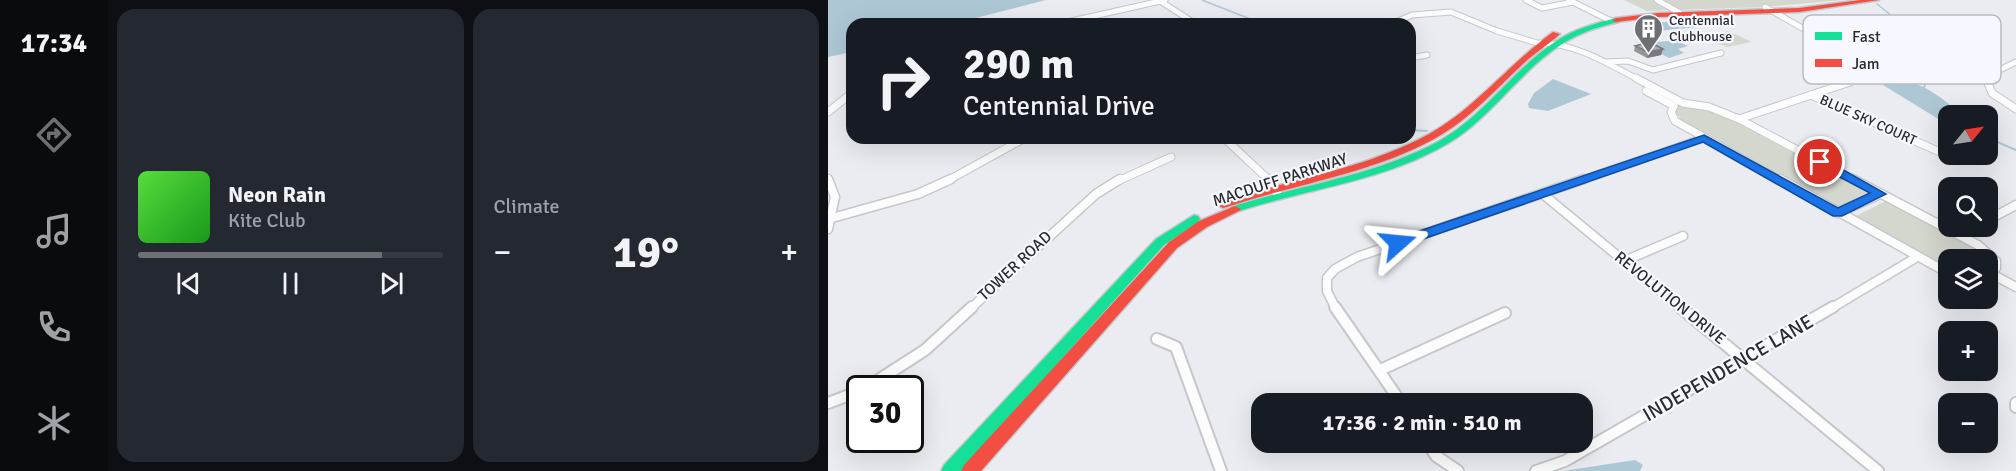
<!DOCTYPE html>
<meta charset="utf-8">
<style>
:root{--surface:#171b24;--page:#242831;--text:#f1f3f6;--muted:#9ea1a6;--line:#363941;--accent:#6e6f73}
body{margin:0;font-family:Signika,sans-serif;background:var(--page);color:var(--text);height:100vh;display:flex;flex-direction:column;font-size:22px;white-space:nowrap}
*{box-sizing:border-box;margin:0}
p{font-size:20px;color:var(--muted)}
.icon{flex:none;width:33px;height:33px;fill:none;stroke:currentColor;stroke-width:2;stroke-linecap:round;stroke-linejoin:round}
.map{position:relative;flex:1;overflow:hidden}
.side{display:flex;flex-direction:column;gap:9px;padding:9px;background:#0d0f14;width:720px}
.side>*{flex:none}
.guide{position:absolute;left:18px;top:18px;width:570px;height:126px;border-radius:18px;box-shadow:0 6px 24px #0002;background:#171b24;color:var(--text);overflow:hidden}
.needle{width:39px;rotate:60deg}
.controls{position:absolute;left:1110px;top:105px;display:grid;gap:12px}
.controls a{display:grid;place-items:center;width:60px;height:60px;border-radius:12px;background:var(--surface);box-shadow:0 6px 24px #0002;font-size:30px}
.speed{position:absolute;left:18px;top:375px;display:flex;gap:12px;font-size:30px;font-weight:700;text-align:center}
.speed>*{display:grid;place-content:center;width:78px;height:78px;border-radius:50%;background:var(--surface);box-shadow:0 6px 24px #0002;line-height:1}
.speed .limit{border:3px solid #111;border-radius:9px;background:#fff;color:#111}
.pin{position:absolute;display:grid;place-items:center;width:51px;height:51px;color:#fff;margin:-26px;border:3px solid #fff;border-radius:50%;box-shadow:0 2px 6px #0007}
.me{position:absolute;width:66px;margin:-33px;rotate:72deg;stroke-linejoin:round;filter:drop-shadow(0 0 4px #0008)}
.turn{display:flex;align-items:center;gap:21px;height:126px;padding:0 18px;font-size:27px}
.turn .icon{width:78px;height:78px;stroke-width:2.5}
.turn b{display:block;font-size:42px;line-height:51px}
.big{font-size:45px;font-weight:800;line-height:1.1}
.side .card{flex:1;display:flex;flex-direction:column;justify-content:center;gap:9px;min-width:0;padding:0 21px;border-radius:18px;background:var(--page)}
.song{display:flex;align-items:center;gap:18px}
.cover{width:72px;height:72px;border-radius:9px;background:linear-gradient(135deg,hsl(110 70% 55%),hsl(120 70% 35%))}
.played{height:6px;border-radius:3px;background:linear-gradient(90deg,var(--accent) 80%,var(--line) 80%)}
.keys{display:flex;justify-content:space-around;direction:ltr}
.heat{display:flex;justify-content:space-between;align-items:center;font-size:33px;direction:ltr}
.side .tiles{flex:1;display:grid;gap:9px;grid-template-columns:repeat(2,1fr)}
.trip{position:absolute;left:423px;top:393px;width:342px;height:60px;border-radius:18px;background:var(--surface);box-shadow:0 6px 24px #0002;font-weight:800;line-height:60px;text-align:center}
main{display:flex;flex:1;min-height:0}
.dock{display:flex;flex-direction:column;width:108px;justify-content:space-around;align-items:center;background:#090b0e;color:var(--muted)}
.dock .icon{width:42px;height:42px}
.dock .active{color:var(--accent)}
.dock b{font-size:27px;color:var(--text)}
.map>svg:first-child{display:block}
.green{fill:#d4d7cd}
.water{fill:#adc8d4}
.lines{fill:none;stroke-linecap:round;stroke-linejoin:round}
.stream-far1{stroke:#adc8d4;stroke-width:1.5}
.stream{stroke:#adc8d4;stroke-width:2}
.street-far3-casing{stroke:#c6c7cb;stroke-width:7}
.street-far2-casing{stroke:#c6c7cb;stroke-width:9}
.street-far1-casing{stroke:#c6c7cb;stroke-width:11}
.street-casing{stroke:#c6c7cb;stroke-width:14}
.fast-casing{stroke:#c6c7cb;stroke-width:3}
.jam-casing{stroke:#c6c7cb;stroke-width:3}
.street-far3{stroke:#fcfcfd;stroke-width:5}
.street-far2{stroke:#fcfcfd;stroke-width:7}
.street-far1{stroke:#fcfcfd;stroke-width:8}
.street{stroke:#fcfcfd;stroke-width:10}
.fast{fill:#16e098;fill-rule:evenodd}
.jam{fill:#f24e42;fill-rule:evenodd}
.wall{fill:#959699}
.shaded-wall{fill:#797a7d}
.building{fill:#adaeb2;stroke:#797a7d;stroke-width:1.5}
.route{fill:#1a73e8;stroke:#114b97;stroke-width:1.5}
.labels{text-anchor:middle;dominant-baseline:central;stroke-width:4.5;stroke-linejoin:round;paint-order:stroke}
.far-poi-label{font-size:14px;fill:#2b2c2f;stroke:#f7f8ff;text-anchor:start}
.far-street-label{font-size:14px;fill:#2b2c2f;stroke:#f7f8ff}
.street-label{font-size:16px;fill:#2b2c2f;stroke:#f7f8ff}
.near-street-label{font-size:20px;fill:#2b2c2f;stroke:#f7f8ff}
.key{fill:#f7f8ff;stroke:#babbc1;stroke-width:1.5}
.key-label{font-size:16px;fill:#2b2c2f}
</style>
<main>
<nav class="dock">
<b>17:34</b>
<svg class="icon active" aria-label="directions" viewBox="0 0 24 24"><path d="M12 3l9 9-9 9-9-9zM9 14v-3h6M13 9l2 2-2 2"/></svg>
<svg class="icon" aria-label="music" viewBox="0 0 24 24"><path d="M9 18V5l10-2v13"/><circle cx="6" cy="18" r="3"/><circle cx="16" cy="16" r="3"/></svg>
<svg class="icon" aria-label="phone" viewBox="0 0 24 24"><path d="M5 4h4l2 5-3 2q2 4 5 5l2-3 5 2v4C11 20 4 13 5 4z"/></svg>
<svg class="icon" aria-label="climate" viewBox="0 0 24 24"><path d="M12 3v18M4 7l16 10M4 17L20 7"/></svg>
</nav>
<section class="side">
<div class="tiles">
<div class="card">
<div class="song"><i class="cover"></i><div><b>Neon Rain</b><p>Kite Club</p></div></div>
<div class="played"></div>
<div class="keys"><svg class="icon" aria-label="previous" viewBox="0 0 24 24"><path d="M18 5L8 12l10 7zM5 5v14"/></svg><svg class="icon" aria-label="pause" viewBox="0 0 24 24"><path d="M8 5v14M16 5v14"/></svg><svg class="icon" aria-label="next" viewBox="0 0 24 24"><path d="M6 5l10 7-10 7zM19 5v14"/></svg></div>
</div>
<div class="card"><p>Climate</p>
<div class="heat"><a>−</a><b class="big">19°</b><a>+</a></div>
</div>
</div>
</section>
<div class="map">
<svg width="1188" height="471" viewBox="0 0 1188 471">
<rect width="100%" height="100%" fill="#ebecf1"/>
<g class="green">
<path d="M796,0h220l-79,7 -118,4z"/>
<path d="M900,31l22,10 1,1 -24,5 -22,-9z"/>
<path d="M863,105l22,5 155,83 -30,15 -6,-2 -148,-83 -9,-11 4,-6z"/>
<path d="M1058,201c33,17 74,32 100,58l-38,1v10l-96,-52z"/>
</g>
<g class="water">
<path d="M0,0h218l-94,24h-100v28l-24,5z"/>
<path d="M873,20l8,6 -53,5 -8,-8z"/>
<path d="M847,40l13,6 -10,3 6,4 -15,5 -27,-14z"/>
<path d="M725,79l38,15 -43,17 -19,-3 -1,-4 6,-11z"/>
<path d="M1073,79c26,7 41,18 60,36l-13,1v9l-65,-40v-5z"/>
<path d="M807,460l8,5 -3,6h-77z"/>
</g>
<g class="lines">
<g class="stream-far1">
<path d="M374,0l61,24"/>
<path d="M1049,4l15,12"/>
<path d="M1072,21l26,15 3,20"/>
<path d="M1098,80l2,-16"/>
</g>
<g class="stream">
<path d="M1096,88l3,-10"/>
<path d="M582,130l17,1"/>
<path d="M1160,138l28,12"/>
</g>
<defs>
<g id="street-far3">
<path d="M698,0l16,8 31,-6"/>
<path d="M741,0l42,21"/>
<path d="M829,0l23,13"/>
<path d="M332,1l36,23"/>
<path d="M937,7l39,22 34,12 150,33"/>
<path d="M230,24l107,-24"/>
<path d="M563,24l21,-9 39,-3 46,19 47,14"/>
<path d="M712,43c35,0 69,21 99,37"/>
<path d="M582,58l17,-3"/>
<path d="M778,62l22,-1 25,9 68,-17"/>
<path d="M1158,80l-1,-3 31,-15"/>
</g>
<g id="street-far2">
<path d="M808,78l47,25 26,4 30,12 117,62"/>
<path d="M1158,78l6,15 24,16"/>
<path d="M818,91l28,15"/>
<path d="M983,95l147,65"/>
<path d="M846,106l-3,6 4,9 107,60"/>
<path d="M0,112l24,-19"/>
<path d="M911,119l111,-37"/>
<path d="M396,138l46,43"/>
<path d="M119,181l78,-43"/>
<path d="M290,181l53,-24"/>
<path d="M751,181l125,-43"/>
</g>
<g id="street-far1">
<path d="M441,179l9,16"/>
<path d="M952,179l168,94"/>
<path d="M1025,179l125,66 18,16v7l-8,7"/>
<path d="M716,195l138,114"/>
<path d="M1010,213l42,-19"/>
<path d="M4,218l86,-24 33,-15"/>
<path d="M1160,220l28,-15"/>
<path d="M0,229l7,-32 -7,-18"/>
<path d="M1132,234l15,-8"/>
<path d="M796,261l59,-25"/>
<path d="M1164,274l24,13"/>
<path d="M142,309l126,-115 24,-15"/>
<path d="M508,309l-9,-18v-13l8,-9 22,-12 227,-78"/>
<path d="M1002,309l87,-52"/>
</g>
<g id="street">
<path d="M507,307l67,97"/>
<path d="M852,307l198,164"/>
<path d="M329,339l19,8 45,124"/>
<path d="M552,370l125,-57"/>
<path d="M38,388l59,-38 47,-43"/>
<path d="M0,403l32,-12"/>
<path d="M1188,403v4"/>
<path d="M599,442l9,14 22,15"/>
<path d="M708,471l29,-10 268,-154"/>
</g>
<g id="fast">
<path d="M788,18l4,2 -1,2c-18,4 -35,9 -52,19 -46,27 -74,76 -120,103 -63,37 -140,45 -208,67h-8l-2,-2 2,-2c69,-22 144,-31 208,-66 47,-26 76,-75 122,-103 17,-10 36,-15 55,-20z"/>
<path d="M366,215l4,1 2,3 -2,3 -34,23 -203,226h-20l3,-6 212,-226z"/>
</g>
<g id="jam">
<path d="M1033,0h18l-80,12 -141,5 -42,5 -4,-2 4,-2 42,-5 141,-5z"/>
<path d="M725,32l7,2c-11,10 -24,18 -36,29 -28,26 -55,57 -90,76 -64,35 -139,45 -207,68l-4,1 -6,-3 2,-2c69,-24 145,-33 210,-69 47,-26 81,-71 124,-102z"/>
<path d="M407,206l6,3 -2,2 -32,16 -30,21 -196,223h-20l3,-6 205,-223 30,-21z"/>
</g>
</defs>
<use href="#street-far3" class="street-far3-casing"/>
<use href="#street-far2" class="street-far2-casing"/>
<use href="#street-far1" class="street-far1-casing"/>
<use href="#street" class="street-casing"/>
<use href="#fast" class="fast-casing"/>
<use href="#jam" class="jam-casing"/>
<use href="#street-far3" class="street-far3"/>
<use href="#street-far2" class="street-far2"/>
<use href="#street-far1" class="street-far1"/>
<use href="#street" class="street"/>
<use href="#fast" class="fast"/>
<use href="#jam" class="jam"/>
</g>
<path class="wall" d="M807,46l28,3 -2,6 -14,3 -13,-7z"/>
<path class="shaded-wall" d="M835,49l-2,6 -14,3 1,-6z"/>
<path class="building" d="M821,42l14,7 -15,3 -13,-6z"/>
<path class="route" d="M876,135l134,73 32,-15 -55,-29v-5h9l62,35 -44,22h-9l-130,-74 -300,104h-10l-2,-3 2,-3z"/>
<defs>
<symbol id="building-pin" viewBox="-11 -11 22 30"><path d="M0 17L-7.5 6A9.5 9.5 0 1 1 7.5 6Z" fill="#6e6f73" stroke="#f7f8ff"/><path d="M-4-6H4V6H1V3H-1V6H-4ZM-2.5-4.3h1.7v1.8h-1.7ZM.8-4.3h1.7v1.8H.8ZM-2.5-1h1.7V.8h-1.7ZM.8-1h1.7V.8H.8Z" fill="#fff"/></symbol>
</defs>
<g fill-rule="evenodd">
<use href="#building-pin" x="804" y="12" width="33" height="45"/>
</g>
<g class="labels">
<g class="far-poi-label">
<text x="841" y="20">Centennial<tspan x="841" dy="16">Clubhouse</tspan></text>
</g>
<g class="far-street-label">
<text transform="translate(1040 120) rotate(24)">BLUE SKY COURT</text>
</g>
<g class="street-label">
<text transform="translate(452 180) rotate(-18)">MACDUFF PARKWAY</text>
<text transform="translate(187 266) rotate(-43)">TOWER ROAD</text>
<text transform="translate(842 298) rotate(39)">REVOLUTION DRIVE</text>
</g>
<g class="near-street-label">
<text transform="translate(900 368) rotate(-30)">INDEPENDENCE LANE</text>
</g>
</g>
<rect x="975" y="15" width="198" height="69" rx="9" class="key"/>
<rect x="987" y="32" width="27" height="8" fill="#16e098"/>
<rect x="987" y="59" width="27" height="8" fill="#f24e42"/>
<g class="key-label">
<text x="1024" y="42">Fast</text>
<text x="1024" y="69">Jam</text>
</g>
</svg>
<div class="controls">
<a><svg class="needle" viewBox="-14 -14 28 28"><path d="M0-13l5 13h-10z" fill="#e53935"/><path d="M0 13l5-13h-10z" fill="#9ea1a6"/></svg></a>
<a><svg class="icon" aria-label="search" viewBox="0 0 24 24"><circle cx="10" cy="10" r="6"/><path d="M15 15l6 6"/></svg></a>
<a><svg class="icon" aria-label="layers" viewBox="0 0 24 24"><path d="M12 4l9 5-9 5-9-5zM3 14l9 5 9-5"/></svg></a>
<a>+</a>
<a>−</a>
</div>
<div class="speed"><div class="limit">30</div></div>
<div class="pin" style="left:992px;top:162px;background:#d93025"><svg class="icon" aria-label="arrive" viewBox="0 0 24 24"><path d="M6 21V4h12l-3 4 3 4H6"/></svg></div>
<svg class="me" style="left:570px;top:243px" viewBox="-20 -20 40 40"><path d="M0-17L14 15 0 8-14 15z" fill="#1a73e8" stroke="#fff" stroke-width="4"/></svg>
<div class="trip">17:36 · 2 min · 510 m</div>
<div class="guide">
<div class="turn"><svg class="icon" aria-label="right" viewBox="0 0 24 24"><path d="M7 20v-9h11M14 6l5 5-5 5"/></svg><div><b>290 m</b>Centennial Drive</div></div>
</div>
</div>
</main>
